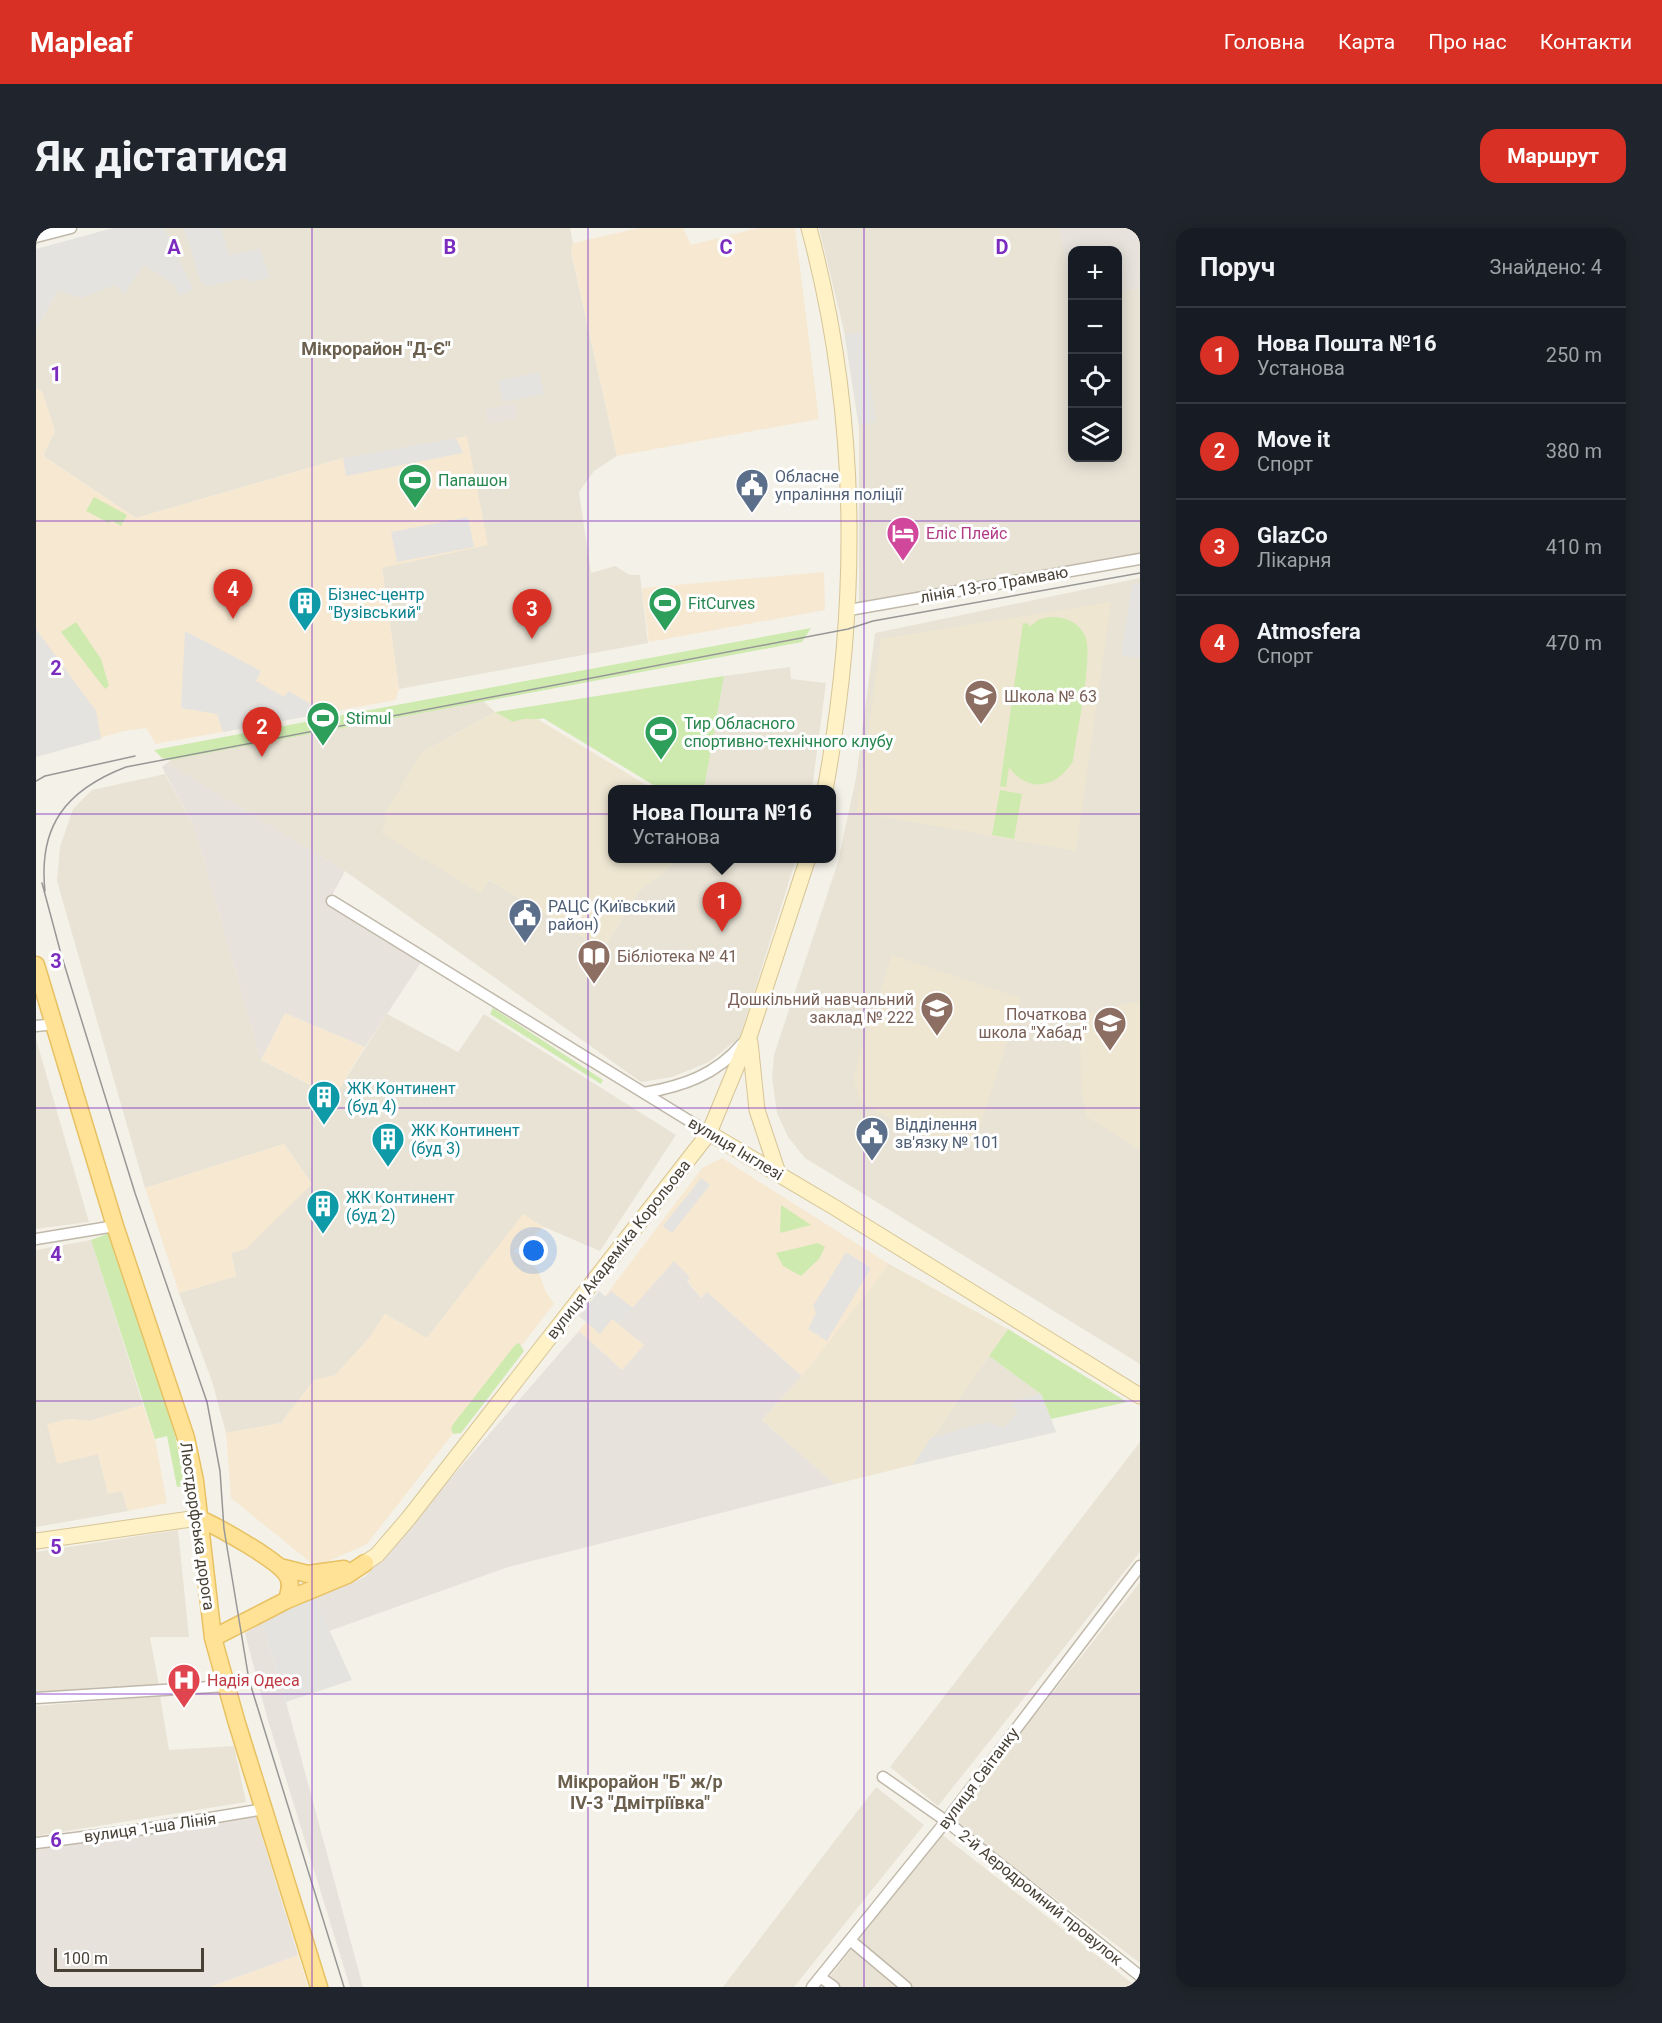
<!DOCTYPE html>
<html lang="uk">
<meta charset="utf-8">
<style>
:root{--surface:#171b24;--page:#20242c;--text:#f1f3f6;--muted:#9ea1a6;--line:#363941;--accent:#d93025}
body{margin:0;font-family:Roboto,sans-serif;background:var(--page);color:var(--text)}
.controls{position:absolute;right:18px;top:18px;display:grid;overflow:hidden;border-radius:12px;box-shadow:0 3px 15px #0003}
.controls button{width:54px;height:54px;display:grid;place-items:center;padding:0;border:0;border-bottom:2px solid var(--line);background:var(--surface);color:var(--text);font:30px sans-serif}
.scale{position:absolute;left:18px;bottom:15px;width:150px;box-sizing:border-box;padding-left:6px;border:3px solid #484136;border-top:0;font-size:16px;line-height:21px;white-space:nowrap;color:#484136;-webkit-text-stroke:4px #fff;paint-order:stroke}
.you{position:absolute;left:498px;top:1023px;width:21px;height:21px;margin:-15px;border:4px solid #fff;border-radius:50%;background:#1a73e8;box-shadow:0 0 0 9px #1a73e833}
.badge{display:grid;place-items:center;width:39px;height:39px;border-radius:50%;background:var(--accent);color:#fff;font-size:20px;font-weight:700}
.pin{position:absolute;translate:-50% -50px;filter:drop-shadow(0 2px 3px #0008)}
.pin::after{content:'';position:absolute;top:32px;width:21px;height:18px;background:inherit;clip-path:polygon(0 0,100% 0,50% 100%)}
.popup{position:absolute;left:572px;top:557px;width:228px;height:78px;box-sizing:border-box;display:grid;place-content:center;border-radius:12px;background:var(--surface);filter:drop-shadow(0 2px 4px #0005);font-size:20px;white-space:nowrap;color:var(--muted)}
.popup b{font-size:22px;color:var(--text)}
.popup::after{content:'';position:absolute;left:50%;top:100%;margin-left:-12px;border:12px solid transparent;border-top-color:var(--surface)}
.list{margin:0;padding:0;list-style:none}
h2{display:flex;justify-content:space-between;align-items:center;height:78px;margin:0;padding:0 24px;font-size:26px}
h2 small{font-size:20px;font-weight:400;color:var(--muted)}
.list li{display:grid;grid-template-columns:39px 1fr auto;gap:18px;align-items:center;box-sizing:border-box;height:96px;padding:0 24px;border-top:2px solid var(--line)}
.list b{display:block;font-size:22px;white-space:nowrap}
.list p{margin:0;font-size:20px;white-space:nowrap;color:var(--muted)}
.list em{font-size:20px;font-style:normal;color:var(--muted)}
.icon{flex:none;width:33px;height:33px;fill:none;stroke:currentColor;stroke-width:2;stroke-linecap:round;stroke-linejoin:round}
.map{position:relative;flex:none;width:1104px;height:1759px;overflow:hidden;border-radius:18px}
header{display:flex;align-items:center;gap:36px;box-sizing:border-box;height:84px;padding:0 30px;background:var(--accent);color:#fff}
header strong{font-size:28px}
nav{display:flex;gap:33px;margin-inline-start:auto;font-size:21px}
.intro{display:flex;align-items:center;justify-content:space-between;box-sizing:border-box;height:144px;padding:0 36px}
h1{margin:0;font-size:42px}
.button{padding:15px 27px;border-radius:18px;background:var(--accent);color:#fff;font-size:21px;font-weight:700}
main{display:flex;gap:36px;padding:0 36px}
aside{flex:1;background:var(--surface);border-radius:18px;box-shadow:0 3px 15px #0003}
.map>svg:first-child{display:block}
.residential{fill:#e8e3d5;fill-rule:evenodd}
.commercial{fill:#f7e8d2}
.industrial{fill:#e7e2dc}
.education{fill:#eee6d1}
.green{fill:#ceeaaf}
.parking{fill:#e5e3df}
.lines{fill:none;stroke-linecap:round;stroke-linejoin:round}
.minor-casing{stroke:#c0b9aa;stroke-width:13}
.secondary-casing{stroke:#d6c596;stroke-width:17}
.primary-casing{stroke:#e7c162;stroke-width:19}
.minor{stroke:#fff;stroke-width:10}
.secondary{stroke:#fff2c7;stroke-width:15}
.primary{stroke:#ffe296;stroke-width:16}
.tram{stroke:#979797;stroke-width:1.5}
.grid{fill:none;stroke:#7b2cbf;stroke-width:1.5;stroke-opacity:0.55}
.labels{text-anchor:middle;stroke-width:6;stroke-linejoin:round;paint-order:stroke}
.service-label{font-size:16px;fill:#4e5e75;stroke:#fff;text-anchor:start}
.leisure-label{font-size:16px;fill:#27864d;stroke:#fff;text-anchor:start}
.hotel-label{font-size:16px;fill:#b23c85;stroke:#fff;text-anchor:start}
.street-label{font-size:16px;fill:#484136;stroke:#fff}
.culture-label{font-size:16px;fill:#0d838f;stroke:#fff;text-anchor:start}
.education-label{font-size:16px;fill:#785e54;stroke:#fff;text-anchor:start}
.health-label{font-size:16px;fill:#be3a42;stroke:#fff;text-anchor:start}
.neighbourhood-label{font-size:18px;font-weight:bold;fill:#6b5f4d;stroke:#fff}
.grid-label{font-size:20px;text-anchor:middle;font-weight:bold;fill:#7b2cbf;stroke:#fff;stroke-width:6;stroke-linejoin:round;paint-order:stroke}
</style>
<header>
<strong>Mapleaf</strong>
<nav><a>Головна</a><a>Карта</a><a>Про нас</a><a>Контакти</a></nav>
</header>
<div class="intro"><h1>Як дістатися</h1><a class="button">Маршрут</a></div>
<main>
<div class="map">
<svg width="1104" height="1759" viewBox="0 0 1104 1759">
<rect width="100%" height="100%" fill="#f4f1e8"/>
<path class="residential" d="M128,0H534L537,15L535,24L581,228L558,243L543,264L555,345L579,338L594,347H604L612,415L363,461L346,340L307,230L100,290L9,229L8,225L19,203L6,164L0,160V103L22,62L45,70L79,57L108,37L138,56L157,61Z
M783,0H1104V327L823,376V200L808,103ZM1036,22H1082V230H1036Z
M1104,350V1136L769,930L752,909L741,885L736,850L738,827L802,634L820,550L839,405Z
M754,439L755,451L790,455L776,561H668L688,448Z
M447,473L459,484L385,525L444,665L453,652L567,721L603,663L644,631H760L704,809L673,834L636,849L605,854L309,643L131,535L135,532Z
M129,546L159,601L225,832L298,869L351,786L422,824L448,786L640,907L564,1023L508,999L487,987L391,1110L349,1086L333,1110L299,1148L278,1152L245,1195L190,1205L176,1153L143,1065L200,1048L195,1025L276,956L248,916L109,960L21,653L24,619L37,581L56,562Z
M0,811L53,994L0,1001Z
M55,1012L107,1177L53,1193L33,1191L11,1197L62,1226L72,1265L86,1263L92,1283L0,1299V1022Z
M953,1128L1005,1166L1020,1204L877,1237Z
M1104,1214V1324L902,1578L854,1539Z
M142,1302L153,1409H114L123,1458L0,1464V1324Z
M1104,1354V1735L916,1592Z
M124,1468L133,1522L198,1518L210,1574L0,1608V1478Z
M840,1559L888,1597L758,1759H687Z
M905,1606L1101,1759H786Z"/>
<path class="commercial" d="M603,0H647L655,17L722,0H759L783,191L581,228L535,23L537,15Z
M0,161L6,163L19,203L8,225L9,229L100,290L307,230L431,208L452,317L346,340L363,461L360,472L120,516L110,500L88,503L0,529Z
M788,344L789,382L613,414L606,360Z
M249,785L329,819L298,869L225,832Z
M248,916L276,956L210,1021L195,1025L200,1048L143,1065L109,960Z
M686,930L853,1036L766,1148L671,1064L665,1070L651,1052L654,1049L638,1034L583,1095L608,1117L586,1142L543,1103L666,940Z
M487,986L508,999L478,1023L502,1042L509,1062L518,1076L331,1316L280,1339L195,1270L190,1205L245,1195L278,1152L299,1147L333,1110L349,1086L391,1110Z
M107,1177L119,1211L131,1275L92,1283L86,1263L72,1266L62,1226L21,1236L11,1196L33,1191L53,1193Z
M262,1727L272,1759H174Z"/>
<path class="industrial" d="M1023,0H1102L1104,61L1082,64V22H1036V68Z
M479,175L482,190L452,196L449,182Z
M131,535L309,643L293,673L386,733L329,819L249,785L225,832L159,601L126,539Z
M638,1033L654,1049L651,1053L665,1070L671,1064L766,1148L726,1192L799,1256L472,1339L293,1403L279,1370L329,1349L543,1103L586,1142L608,1117L582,1096Z
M226,1394L250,1474L327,1759H314L231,1489L209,1405Z
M219,1586L262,1727L174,1759H0V1620Z"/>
<path class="education" d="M1075,374L1040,623L821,584L845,411Z
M459,484L477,494L489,489L503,492L617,561L576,562V630L644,631L603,663L567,721L453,652L444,665L345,605L350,596L348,587L385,525Z
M856,727L985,770L938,917L886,907L825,875L817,849Z
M1104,773V922L1051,889L1045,861L1044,787Z
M853,1036L972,1101L877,1237L799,1256L726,1192L766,1148Z"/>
<path class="green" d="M58,269L91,287L85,298L75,292L73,295L50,283Z
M1015,389C1029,389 1042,393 1049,408C1058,425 1040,509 1037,533C1021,560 992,566 973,539L970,559L964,558L987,395L993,396V399L1004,391Z
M40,394L65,431L73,458L69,461L25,404Z
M775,400L766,414L135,532L126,530L118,522Z
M688,448L668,561H624L507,490C497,494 493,487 477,494L459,484Z
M964,562L986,566L978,611L956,607Z
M457,780L567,852L565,856L454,786Z
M745,977L775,997L744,1005Z
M76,1004L139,1207L149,1258L141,1259L131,1208L119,1211L55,1012Z
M782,1015L789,1019L783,1031L765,1048L747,1038L740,1025Z
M972,1101L1091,1174L1015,1191L1005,1166L953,1128Z
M483,1115L488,1123L425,1205L417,1206L415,1200L418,1195L479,1117Z"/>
<path class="parking" d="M77,0H128L157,61L143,68L138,56L108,37L88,66L79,57L45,70L22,62L0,103V21Z
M148,0H185L193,27L224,21L234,50L212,54L210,50L171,58L164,52Z
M826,104L840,194L823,197L809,107Z
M503,144L508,166L467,174L462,153Z
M420,210L427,225L310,248L307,230Z
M432,289L438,319L361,334L355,304Z
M1104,355V430L1085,428L1096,356Z
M0,401L60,483L65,511L0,529Z
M149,403L225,443L220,453L248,469L253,463L278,478L268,489L187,504L181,486L145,480Z
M665,950L674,957L636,1005L627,998Z
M810,1024L835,1040L791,1113L772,1101L780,1085L777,1078Z
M563,1063L570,1069L575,1063L597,1080L582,1096L576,1091L564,1106L543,1088Z
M1005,1166L1020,1204L877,1237L895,1210L951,1194L968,1200L982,1184L975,1177L980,1172Z
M279,1370L316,1452L250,1474L226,1394Z"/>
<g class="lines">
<g class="minor-casing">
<path id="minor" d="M0,9L35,0
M813,382L1104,331
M296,673L673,905
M0,798L19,796
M608,865C647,858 680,847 706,816
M0,1011L79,998
M0,1470L190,1458
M847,1549L910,1593L1104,1748
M0,1615L109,1601L228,1581
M814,1712L870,1759
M784,1749L798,1759
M776,1759L910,1593L1104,1338"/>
</g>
<g class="secondary-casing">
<path id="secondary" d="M773,0C823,186 824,373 789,562
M714,814L721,882L742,945
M673,905L798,979L1104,1168
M0,1313L162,1290
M329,1335L341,1327L372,1291L673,905L714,806L772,630"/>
</g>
<g class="primary-casing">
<path id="primary" d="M0,737L79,998L150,1210L159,1253L177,1410L200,1492L283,1759
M162,1290C180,1298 245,1333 252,1349C256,1357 253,1364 251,1372
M244,1339L272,1346L308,1341
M177,1410L251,1372L311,1347L329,1335"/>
</g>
<use href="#minor" class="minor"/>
<use href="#secondary" class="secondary"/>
<use href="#primary" class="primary"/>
<path class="tram" d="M0,553L9,548L99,528
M6,655L25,726L99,965L171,1174L184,1243L188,1301L213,1452L308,1759
M9,663C2,598 30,562 90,539L812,401L837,393L1104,345"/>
</g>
<path class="grid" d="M276,0V1759M552,0V1759M828,0V1759M0,293H1104M0,586H1104M0,880H1104M0,1173H1104M0,1466H1104"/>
<defs>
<g id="stadium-pin" transform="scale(1.725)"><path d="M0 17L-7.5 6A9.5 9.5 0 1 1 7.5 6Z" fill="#2e9e5b" stroke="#fff"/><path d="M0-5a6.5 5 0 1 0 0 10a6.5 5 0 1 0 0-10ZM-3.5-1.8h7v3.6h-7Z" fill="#fff"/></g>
<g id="civic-pin" transform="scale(1.725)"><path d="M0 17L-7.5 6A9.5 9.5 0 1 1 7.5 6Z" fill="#5c6f8a" stroke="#fff"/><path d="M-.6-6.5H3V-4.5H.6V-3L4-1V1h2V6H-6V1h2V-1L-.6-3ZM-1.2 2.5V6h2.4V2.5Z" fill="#fff"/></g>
<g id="hotel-pin" transform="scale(1.725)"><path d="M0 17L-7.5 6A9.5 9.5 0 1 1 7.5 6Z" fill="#d1479c" stroke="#fff"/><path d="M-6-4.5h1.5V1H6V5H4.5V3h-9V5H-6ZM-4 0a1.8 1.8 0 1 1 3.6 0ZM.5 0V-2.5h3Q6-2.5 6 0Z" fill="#fff"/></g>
<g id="building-pin" transform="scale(1.725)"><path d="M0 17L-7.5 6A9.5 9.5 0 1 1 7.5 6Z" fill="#0f9aa8" stroke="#fff"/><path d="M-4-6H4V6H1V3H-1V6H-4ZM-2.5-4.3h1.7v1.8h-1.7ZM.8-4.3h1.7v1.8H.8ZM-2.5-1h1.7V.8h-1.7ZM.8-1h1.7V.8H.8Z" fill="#fff"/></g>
<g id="school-pin" transform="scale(1.725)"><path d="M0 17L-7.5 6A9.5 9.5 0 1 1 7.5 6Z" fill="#8d6e63" stroke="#fff"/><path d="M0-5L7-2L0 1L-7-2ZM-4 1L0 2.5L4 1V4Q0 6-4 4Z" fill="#fff"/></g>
<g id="library-pin" transform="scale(1.725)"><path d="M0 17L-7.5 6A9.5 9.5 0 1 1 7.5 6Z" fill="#8d6e63" stroke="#fff"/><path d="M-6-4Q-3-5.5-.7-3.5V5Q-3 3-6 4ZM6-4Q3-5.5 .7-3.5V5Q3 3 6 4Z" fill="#fff"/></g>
<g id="hospital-pin" transform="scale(1.725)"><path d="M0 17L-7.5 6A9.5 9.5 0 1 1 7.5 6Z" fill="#e0444e" stroke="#fff"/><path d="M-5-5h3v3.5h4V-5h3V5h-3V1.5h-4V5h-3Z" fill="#fff"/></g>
</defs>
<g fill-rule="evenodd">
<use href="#stadium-pin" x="379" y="252"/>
<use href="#civic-pin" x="716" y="257"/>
<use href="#hotel-pin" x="867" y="305"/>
<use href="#building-pin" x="269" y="375"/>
<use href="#stadium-pin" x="629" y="375"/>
<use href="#school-pin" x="945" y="468"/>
<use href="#stadium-pin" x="287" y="490"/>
<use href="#stadium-pin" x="625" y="504"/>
<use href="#civic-pin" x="489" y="687"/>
<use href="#library-pin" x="558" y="728"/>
<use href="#school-pin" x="901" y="780"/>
<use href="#school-pin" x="1074" y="795"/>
<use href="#building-pin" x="288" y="869"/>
<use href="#civic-pin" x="836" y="905"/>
<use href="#building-pin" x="352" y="911"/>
<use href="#building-pin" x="287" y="978"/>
<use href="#hospital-pin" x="148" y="1452"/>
</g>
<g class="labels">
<g class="service-label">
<text x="739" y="254">Обласне<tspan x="739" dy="18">упраління поліції</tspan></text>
<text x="512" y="684">РАЦС (Київський<tspan x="512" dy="18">район)</tspan></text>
<text x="859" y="902">Відділення<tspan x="859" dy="18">зв'язку № 101</tspan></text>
</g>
<g class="leisure-label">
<text x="402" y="258">Папашон</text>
<text x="652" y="381">FitCurves</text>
<text x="310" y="496">Stimul</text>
<text x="648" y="501">Тир Обласного<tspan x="648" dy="18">спортивно-технічного клубу</tspan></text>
</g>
<g class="hotel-label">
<text x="890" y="311">Еліс Плейс</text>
</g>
<g class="street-label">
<text transform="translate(958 356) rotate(-10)" y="6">лінія 13-го Трамваю</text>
<text transform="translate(700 920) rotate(31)" y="6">вулиця Інглезі</text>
<text transform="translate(582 1021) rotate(-52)" y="6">вулиця Академіка Корольова</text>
<text transform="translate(162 1298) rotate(82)" y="6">Люстдорфська дорога</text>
<text transform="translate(942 1550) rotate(-53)" y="6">вулиця Світанку</text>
<text transform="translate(114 1599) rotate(-8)" y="6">вулиця 1-ша Лінія</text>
<text transform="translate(1005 1669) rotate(39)" y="6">2-й Аеродромний провулок</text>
</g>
<g class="culture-label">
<text x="292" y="372">Бізнес-центр<tspan x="292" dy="18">"Вузівський"</tspan></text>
<text x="311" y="866">ЖК Континент<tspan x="311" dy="18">(буд 4)</tspan></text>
<text x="375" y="908">ЖК Континент<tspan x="375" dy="18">(буд 3)</tspan></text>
<text x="310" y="975">ЖК Континент<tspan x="310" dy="18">(буд 2)</tspan></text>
</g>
<g class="education-label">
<text x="968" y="474">Школа № 63</text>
<text x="581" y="734">Бібліотека № 41</text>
<text x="878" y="777" text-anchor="end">Дошкільний навчальний<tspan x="878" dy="18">заклад № 222</tspan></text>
<text x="1051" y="792" text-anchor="end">Початкова<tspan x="1051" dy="18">школа "Хабад"</tspan></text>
</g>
<g class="health-label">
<text x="171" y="1458">Надія Одеса</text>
</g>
<g class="neighbourhood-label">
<text x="340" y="127">Мікрорайон "Д-Є"</text>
<text x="604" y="1560">Мікрорайон "Б" ж/р<tspan x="604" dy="21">IV-3 "Дмітріївка"</tspan></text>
</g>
</g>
<g class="grid-label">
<text x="138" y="26">A</text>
<text x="414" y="26">B</text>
<text x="690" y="26">C</text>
<text x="966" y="26">D</text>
<text x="20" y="153">1</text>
<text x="20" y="447">2</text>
<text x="20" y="740">3</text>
<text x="20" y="1033">4</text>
<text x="20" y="1326">5</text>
<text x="20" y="1619">6</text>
</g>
</svg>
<div class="controls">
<button>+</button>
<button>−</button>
<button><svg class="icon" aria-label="locate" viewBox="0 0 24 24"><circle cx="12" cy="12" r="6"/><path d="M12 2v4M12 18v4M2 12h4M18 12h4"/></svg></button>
<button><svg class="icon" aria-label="layers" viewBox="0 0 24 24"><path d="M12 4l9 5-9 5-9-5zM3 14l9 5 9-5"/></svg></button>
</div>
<div class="scale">100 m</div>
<div class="you"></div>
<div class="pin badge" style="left:686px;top:704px">1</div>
<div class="popup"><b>Нова Пошта №16</b>Установа</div>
<div class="pin badge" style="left:226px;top:529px">2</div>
<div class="pin badge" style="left:496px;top:411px">3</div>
<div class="pin badge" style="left:197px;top:391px">4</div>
</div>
<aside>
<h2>Поруч<small>Знайдено: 4</small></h2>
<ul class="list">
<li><span class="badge">1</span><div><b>Нова Пошта №16</b><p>Установа</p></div><em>250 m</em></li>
<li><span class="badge">2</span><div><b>Move it</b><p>Спорт</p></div><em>380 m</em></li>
<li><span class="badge">3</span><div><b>GlazCo</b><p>Лікарня</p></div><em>410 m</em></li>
<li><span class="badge">4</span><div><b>Atmosfera</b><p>Спорт</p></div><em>470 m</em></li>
</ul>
</aside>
</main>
